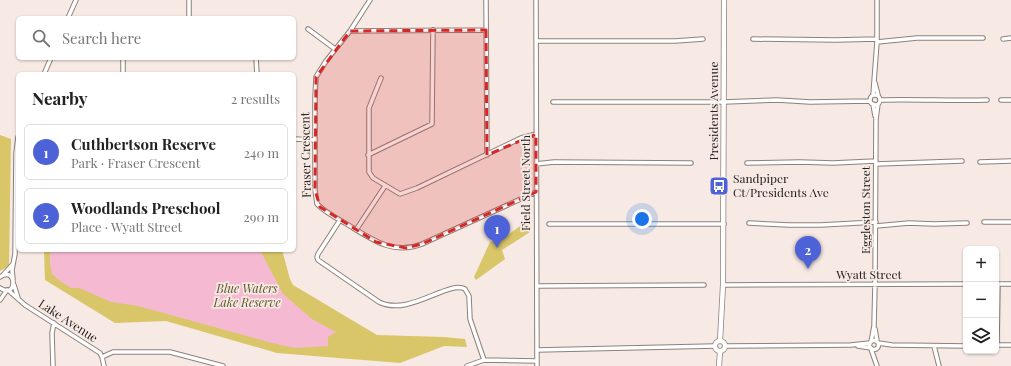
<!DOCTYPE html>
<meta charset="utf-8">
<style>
:root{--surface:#fff;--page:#f2f2f2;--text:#222;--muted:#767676;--line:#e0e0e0;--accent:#4d62d7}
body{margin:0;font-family:"Playfair Display",serif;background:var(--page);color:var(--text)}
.controls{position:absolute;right:12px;bottom:12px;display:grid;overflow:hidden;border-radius:6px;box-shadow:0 1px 3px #0004}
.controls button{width:36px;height:36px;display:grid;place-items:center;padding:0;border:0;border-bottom:1px solid var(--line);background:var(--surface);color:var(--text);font:20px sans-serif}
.you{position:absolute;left:642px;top:219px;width:14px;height:14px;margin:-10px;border:3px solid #fff;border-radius:50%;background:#1a73e8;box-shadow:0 0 0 6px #1a73e833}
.badge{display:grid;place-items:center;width:26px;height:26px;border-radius:50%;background:var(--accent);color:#fff;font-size:13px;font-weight:700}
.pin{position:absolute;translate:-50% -33px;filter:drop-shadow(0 1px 2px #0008)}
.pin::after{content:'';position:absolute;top:21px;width:14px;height:12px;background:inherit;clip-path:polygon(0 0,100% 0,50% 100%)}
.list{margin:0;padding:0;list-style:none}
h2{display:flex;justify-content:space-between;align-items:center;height:52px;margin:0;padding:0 16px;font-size:17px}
h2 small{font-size:13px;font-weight:400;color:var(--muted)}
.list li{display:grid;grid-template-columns:26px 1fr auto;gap:12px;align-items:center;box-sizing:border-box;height:56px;margin:0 8px 8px;padding:0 8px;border:1px solid var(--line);border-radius:6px}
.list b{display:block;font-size:15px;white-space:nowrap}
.list p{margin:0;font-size:13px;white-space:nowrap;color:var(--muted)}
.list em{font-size:13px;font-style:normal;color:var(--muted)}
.icon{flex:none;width:22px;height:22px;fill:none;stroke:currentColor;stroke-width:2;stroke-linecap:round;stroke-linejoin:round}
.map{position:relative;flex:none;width:1011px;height:366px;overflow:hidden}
.search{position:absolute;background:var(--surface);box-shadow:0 1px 3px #0004;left:16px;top:16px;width:280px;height:44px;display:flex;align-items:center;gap:10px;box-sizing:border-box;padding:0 14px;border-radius:6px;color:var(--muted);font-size:15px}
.panel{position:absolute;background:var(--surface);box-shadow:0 1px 3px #0004;left:16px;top:72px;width:280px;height:180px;border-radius:6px}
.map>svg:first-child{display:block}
.green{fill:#d9c669}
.water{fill:#f5b9d2}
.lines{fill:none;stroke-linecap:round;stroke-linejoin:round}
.minor-casing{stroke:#8d817b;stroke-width:5.5}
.tertiary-casing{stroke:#8d817b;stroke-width:6}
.minor{stroke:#fff;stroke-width:3.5}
.tertiary{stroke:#fff;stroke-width:4.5}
.marked{fill:#d62828;fill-opacity:0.2;stroke:#d62828;stroke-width:3;stroke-dasharray:8 5;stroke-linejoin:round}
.labels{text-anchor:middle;stroke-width:3.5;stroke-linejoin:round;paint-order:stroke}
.street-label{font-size:12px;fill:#25211e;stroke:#f7e9e3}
.poi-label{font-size:12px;fill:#25211e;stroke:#f7e9e3;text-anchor:start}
.park-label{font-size:12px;font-style:italic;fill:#5e5529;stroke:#f7e9e3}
</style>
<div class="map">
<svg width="1011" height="366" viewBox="0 0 1011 366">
<rect width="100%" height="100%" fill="#f7e9e3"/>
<path class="green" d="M0,135L11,139L9,266L0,271Z
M530,219V232L502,250L505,259L476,280L474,277L490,242L505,237Z
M44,250H282L290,279L293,285L377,335L444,337L465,339L467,347L444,346L400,363L277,353L166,321L115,323L45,280Z"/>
<path class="water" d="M50,250H260L283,294L312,319L336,332L328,337V346L295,348L272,343L138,306L111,302L79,288H71L60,281L52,274L50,264Z"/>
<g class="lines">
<g class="minor-casing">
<path id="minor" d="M189,0V18
M370,0L350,31L326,61L316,77L315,98V190L317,204C325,212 336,218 345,223C370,238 392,256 422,244L536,192
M486,0L487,155
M536,0L537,366
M68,18L76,0
M308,29L335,49
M350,31L486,30
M753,39L835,40L877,39
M1003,39L1011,38
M536,41H675L703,39
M877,42L917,38H983
M123,58V74
M256,58L257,74
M44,74L51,58
M381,78L369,108V172L373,178L400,194L417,188L521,138L536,134
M875,83L878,95
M870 100a5 5 0 1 1 10 0a5 5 0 1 1-10 0Z
M873,95L877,42V0
M880,100C916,99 951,101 987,100
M1001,100H1011
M553,102H724L777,100L810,102L870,101
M873,104L875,116
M294,139L315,140
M368,155L432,124L433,30
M980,162L1011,161
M747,163L800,162L833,163L876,161
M536,164L554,162L691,163
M876,164L962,161
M340,220L318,254L317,257L318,260L379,302C409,317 448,280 465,289L469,296L470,319L484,360
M984,222H1011
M749,223L789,225H821L876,222
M549,224H724
M876,226L909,223L934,224L967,223
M356,230L385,186
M3,275L13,264
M0,277C17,265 18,300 0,288
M13,279L12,270L15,254L16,153L18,137
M997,284H1011
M14,285L18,298
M723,285L966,284
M537,286L704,285
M8,290L25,305L100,353L102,357L113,352H170L223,366
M0,300L7,290
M875,329L877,341
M869.5 345a4.5 4.5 0 1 1 9 0a4.5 4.5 0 1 1-9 0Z
M871,342L874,326L875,285L876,119L878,104
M878,343L892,345L966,346
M996,345H1011
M997,345L998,284
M725,346L851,345L870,343
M858,346L871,348
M934,346L939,366
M871,349L877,366
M537,350L715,346
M102,357L104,366
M53,366L52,333L54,323
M467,366L484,360L537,361"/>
</g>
<g class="tertiary-casing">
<path id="tertiary" d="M715 346a5 5 0 1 1 10 0a5 5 0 1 1-10 0Z
M720,341L723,285L724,0
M719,366L720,352"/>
</g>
<use href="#minor" class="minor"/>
<use href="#tertiary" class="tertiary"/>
</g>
<path class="marked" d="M486,30L487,155L536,134V192L422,244L406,248L376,242L320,207L315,190L316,77L350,31Z"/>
<defs>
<g id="bus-square" transform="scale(1)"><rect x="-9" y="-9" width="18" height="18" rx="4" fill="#4d62d7" stroke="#f7e9e3"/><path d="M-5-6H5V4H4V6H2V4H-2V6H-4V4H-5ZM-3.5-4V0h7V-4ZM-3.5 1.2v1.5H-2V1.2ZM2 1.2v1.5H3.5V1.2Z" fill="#fff"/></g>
</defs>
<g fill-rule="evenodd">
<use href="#bus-square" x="719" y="186"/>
</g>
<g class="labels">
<g class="street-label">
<text transform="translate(714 111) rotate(-90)" y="4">Presidents Avenue</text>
<text transform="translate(306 155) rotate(-91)" y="4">Fraser Crescent</text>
<text transform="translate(526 183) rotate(-90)" y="4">Field Street North</text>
<text transform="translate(866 210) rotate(-90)" y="4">Eggleston Street</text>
<text x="869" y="279">Wyatt Street</text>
<text transform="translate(68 321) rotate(33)" y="4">Lake Avenue</text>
</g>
<g class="poi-label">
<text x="733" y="183">Sandpiper<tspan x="733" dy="14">Ct/Presidents Ave</tspan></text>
</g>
<g class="park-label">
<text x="247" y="293">Blue Waters<tspan x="247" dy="14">Lake Reserve</tspan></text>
</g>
</g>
</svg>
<div class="controls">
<button>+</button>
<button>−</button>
<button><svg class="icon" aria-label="layers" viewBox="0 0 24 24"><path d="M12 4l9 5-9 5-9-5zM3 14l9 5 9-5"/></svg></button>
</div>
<div class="you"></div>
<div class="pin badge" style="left:497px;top:248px">1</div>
<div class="pin badge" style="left:808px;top:269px">2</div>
<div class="search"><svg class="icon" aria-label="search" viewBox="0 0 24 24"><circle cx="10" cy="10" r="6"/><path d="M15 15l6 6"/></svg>Search here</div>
<section class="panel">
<h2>Nearby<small>2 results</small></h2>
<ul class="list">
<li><span class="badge">1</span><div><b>Cuthbertson Reserve</b><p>Park · Fraser Crescent</p></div><em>240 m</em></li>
<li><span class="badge">2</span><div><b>Woodlands Preschool</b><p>Place · Wyatt Street</p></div><em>290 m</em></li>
</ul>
</section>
</div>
